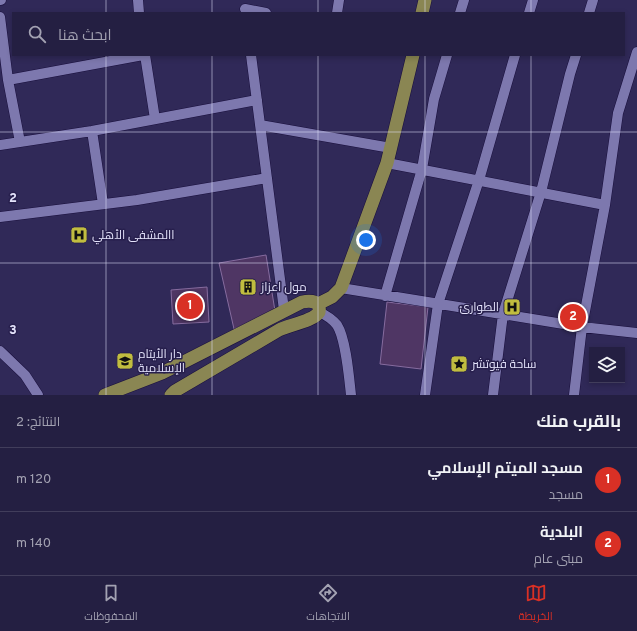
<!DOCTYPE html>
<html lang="ar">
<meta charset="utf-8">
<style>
:root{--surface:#241f42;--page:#2c2749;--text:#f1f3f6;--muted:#a3a2b2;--line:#413d5b;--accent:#d93025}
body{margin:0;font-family:Overpass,Cairo,sans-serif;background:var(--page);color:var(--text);direction:rtl}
.controls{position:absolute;right:12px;bottom:12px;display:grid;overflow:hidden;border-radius:0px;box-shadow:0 2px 6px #0003}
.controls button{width:36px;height:36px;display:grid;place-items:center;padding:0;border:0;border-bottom:1px solid var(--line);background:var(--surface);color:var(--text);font:20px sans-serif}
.you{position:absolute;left:366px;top:240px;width:14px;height:14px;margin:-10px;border:3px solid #fff;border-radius:50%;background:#1a73e8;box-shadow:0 0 0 6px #1a73e833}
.badge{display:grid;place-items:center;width:26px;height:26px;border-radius:50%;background:var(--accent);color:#fff;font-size:13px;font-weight:700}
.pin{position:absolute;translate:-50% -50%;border:2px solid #fff;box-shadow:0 1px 4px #0006}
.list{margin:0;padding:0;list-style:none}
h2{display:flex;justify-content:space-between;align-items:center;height:52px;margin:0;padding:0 16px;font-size:17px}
h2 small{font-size:13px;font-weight:400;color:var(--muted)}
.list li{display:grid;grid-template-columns:26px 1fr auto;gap:12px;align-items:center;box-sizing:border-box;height:64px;padding:0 16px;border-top:1px solid var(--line)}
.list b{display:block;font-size:15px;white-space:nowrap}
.list p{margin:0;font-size:13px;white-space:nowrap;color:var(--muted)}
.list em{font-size:13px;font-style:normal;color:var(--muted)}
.icon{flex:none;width:22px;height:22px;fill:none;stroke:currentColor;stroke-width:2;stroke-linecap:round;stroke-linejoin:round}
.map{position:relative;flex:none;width:637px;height:395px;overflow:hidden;direction:ltr}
.search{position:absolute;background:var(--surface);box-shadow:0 2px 6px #0003;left:12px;right:12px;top:12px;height:44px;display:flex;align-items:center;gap:10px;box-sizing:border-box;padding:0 14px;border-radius:0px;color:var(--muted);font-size:15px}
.sheet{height:180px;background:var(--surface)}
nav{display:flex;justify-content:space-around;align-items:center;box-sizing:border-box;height:56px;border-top:1px solid var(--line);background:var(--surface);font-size:11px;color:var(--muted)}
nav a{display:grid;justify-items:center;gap:2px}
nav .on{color:var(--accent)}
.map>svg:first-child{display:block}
.building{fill:#4f3664;stroke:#866c9f}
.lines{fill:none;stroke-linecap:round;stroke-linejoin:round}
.minor-casing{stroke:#190f3c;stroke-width:11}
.major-casing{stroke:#190f3c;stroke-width:14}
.minor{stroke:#7d78ae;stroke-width:10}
.major{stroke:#8a8653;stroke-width:13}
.grid{fill:none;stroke:#e4e3fb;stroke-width:1;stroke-opacity:0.55}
.labels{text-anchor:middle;stroke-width:3;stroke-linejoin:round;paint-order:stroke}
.poi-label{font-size:12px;fill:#e4e3fb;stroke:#271f4d;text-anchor:start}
.grid-label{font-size:13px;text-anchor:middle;font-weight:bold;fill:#e4e3fb;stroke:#271f4d;stroke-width:3;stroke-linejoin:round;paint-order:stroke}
</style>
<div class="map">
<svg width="637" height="395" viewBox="0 0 637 395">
<rect width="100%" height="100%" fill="#302958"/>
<path class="building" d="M266,255L275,311L234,329L219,263Z
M207,287L209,322L173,324L171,290Z
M387,302L428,307L421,369L380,364Z"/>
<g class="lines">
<g class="minor-casing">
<path id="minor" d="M0,0H1
M138,0L139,13
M245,9L266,13
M337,13L339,0
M460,13L464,0
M529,13L533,0
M589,13L593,0
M0,17L8,80L20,142
M145,55L155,119
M251,55L284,310
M8,80L143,55
M260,125L391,148
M92,131L103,204
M0,145L92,131L257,100
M387,163L605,205
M0,217L137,200L267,178
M341,288L582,327L637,333
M385,296L422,169L434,99L447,55
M319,312C326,315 332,319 337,325C346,339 349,377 351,395
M0,351L25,375L38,395
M425,395L438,304L479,180L515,55
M493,395L503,314L541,192L570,74L576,55
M574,395L582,327L605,205L618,113L637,52"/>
</g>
<g class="major-casing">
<path id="major" d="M422,13L425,0
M318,304L332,297L341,288L387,163L413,55
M105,395L162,373L302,302C311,300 321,301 319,312C314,321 289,325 279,330L175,391L171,395"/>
</g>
<use href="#minor" class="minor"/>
<use href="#major" class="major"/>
</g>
<path class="grid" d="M106,0V13M212,0V13M318,0V13M425,0V13M531,0V13M106,55V395M212,55V395M318,55V395M425,55V395M531,55V395M0,132H637M0,263H637"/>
<defs>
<g id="hospital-square" transform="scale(0.9)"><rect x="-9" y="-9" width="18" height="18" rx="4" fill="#c1bd3f" stroke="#271f4d"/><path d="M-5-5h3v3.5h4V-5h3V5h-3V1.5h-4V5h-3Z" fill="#111"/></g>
<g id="building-square" transform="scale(0.9)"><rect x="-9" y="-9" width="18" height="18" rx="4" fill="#c1bd3f" stroke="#271f4d"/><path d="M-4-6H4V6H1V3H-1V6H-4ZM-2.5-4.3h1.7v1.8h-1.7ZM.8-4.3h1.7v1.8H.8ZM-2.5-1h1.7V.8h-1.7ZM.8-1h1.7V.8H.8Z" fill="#111"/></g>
<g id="school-square" transform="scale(0.9)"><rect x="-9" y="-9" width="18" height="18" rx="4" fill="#c1bd3f" stroke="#271f4d"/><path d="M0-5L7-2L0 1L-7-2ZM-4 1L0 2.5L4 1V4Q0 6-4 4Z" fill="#111"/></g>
<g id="sight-square" transform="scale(0.9)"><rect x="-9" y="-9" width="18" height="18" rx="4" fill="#c1bd3f" stroke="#271f4d"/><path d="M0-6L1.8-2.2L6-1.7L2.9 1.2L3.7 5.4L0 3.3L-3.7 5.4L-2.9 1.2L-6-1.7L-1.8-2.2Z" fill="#111"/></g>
</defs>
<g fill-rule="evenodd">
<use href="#hospital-square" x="79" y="235"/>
<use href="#building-square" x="248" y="287"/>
<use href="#hospital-square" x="512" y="307"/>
<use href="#school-square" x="125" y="361"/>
<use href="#sight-square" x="459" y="364"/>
</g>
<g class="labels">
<g class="poi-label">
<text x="92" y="239">االمشفى الأهلي</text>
<text x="261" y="291">مول اعزاز</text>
<text x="499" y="311" text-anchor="end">الطوارئ</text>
<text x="138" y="358">دار الأيتام<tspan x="138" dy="14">الإسلامية</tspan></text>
<text x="472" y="368">ساحة فيوتشر</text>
</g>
</g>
<g class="grid-label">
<text x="13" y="202">2</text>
<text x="13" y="334">3</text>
</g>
</svg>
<div class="controls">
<button><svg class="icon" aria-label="layers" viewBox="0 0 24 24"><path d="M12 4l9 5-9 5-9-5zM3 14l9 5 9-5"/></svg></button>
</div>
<div class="you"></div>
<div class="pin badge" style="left:190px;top:306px">1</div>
<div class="pin badge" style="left:573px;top:317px">2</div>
<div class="search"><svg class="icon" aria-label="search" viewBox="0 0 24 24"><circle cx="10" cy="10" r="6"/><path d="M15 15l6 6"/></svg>ابحث هنا</div>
</div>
<section class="sheet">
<h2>بالقرب منك<small>النتائج: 2</small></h2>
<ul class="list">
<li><span class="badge">1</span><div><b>مسجد الميتم الإسلامي</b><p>مسجد</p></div><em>120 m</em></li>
<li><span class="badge">2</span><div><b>البلدية</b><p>مبنى عام</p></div><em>140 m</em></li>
</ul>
</section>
<nav>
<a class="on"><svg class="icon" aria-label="map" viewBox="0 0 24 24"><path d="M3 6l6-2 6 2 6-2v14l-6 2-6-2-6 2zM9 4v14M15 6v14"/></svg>الخريطة</a>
<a><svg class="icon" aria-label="directions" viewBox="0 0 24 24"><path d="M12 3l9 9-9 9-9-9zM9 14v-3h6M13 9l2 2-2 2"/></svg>الاتجاهات</a>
<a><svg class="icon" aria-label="saved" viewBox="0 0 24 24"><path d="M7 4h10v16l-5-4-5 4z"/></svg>المحفوظات</a>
</nav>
